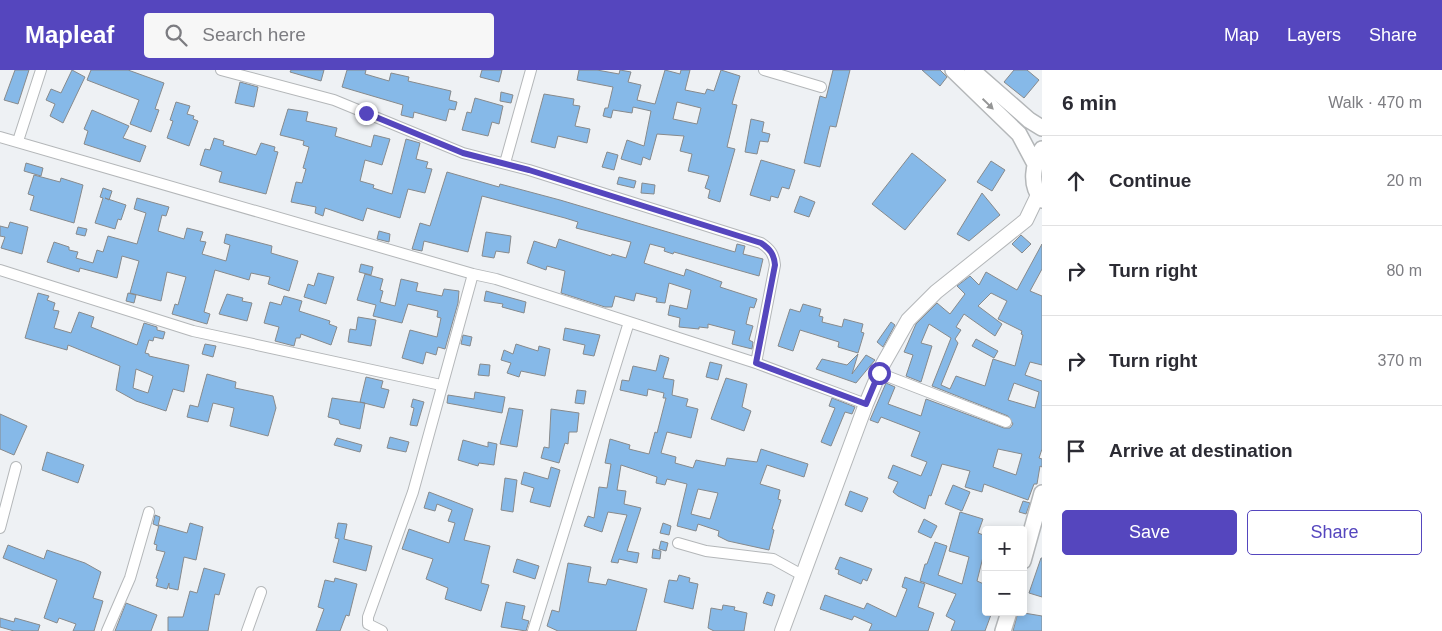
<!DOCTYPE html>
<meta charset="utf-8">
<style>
:root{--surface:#fff;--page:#f7f7f7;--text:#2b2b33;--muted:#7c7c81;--line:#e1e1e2;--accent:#5546be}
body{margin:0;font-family:Arial,sans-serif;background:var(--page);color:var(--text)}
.controls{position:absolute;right:15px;bottom:15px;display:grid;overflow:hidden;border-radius:5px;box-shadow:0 2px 8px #0003}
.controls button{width:45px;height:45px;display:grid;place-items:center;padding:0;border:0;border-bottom:1px solid var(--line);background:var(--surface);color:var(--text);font:25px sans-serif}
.stop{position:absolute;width:15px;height:15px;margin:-11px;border:4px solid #5546be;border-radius:50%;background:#fff}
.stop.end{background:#5546be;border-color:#fff;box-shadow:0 1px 5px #0008}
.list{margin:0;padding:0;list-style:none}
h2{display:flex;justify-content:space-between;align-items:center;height:65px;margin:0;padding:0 20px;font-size:21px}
h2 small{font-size:16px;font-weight:400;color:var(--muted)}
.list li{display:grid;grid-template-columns:32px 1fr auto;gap:15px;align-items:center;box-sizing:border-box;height:90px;padding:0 20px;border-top:1px solid var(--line)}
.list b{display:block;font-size:19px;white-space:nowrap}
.list em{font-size:16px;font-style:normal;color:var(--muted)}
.actions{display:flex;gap:10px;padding:15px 20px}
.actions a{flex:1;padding:11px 0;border:1px solid var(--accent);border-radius:5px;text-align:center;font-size:18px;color:var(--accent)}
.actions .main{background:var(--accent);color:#fff}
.icon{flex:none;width:28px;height:28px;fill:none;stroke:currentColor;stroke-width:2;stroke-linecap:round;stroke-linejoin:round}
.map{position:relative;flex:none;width:1042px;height:561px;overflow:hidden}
header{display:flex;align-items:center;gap:30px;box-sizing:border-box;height:70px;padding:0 25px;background:var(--accent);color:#fff}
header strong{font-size:24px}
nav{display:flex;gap:28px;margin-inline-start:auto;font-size:18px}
.search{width:350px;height:45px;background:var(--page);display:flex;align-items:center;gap:12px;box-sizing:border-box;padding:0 18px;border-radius:5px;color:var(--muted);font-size:19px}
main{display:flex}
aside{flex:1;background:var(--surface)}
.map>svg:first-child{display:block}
.building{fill:#86b9e8;stroke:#878a8c;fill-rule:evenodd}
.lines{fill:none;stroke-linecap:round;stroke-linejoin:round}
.street-casing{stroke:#b4b7b9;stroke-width:12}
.secondary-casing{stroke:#b4b7b9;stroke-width:16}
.primary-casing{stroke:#b4b7b9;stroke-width:18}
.street{stroke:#fff;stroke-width:10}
.secondary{stroke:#fff;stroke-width:14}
.primary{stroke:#fff;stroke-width:15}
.oneway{fill:#959696}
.route{stroke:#5546be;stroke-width:6}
</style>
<header>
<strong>Mapleaf</strong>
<div class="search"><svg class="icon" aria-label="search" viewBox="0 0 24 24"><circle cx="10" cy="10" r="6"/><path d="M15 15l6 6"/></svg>Search here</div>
<nav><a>Map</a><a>Layers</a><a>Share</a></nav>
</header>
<main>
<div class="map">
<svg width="1042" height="561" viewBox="0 0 1042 561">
<rect width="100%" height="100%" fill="#eef1f4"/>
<path class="building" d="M15,0H29L18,34L4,30Z
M72,0L85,7L63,53L50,46L55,34L46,30L51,19L61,23Z
M91,0H128L164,13L155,39L159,40L151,62L130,54L139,30L87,10Z
M291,0H324L321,11L290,2Z
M347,0H366L365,4L389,11L391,3L409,7L408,11L451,21L449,30L457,32L455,40L449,39L446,51L414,42L413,48L401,45L403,35L342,17Z
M482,0H502L499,12L480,7Z
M579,0H597L619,4L620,0L631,2L628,12L641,15L637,30L655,34L665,0L680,4L681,0H690L685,20L705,24L707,19L714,21L721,0L740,6L732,34L737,35L727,77L735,79L720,132L708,128L710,120L705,118L709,106L688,101L692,84L680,81L684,66L657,64L650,90L643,87L641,95L621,89L627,70L644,76L651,41L633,37L632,43L613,40L611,48L603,46L605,38H608L613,17L577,10ZM677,32L701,38L697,54L673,49Z
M833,0H850L836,57L830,56L820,97L804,93L820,26L826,28Z
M922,0H940L947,7L940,16Z
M1014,0H1027L1039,10L1024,28L1004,12Z
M240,12L258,17L254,37L235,33Z
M501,22L513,25L511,33L500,31Z
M544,24L574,29L573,35L580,36L575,56L590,59L587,73L558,66L555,78L531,72Z
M475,28L503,36L499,54L492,52L488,66L462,60L467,42L471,43Z
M176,32L190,36L187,44L194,46L193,49L198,51L189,76L167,68L173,51L170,50Z
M288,39L308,42L306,51L337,58L335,66L371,77L374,65L390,69L382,95L365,90L360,111L374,115L373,118L392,124L406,69L420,73L416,89L428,92L426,98L432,99L425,123L408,119L400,148L367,138L363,151L325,138L323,146L315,143L316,137L291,132L296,112L302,113L306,99L303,98L309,77L303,75L304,71L280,65Z
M92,40L129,56L123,68L146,76L140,92L84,74L88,61L84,59Z
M751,49L764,52L762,62L770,64L768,72L760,71L757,84L745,82Z
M214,68L224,71L223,75L256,85L261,73L275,77L274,81L278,82L266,124L219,112L222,102L200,95L205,79L210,80Z
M607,82L618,85L614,100L602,97Z
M912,83L946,110L905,160L872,134Z
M761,90L795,100L789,119L782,117L778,128L771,126L770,131L750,125Z
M991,91L1005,100L992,121L977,112Z
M26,93L43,98L41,106L24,101Z
M447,102L499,117L500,114L560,130L735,182L737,174L745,176L743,184L763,189L759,206L674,182L673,184L664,181L665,178L650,174L644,193L684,206L686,199L722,212L720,217L757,229L754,238L750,237L746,254L753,256L749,270L753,272L752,279L732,274L735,261L708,254V258L699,257V259L679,257L680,248L668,245L670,235L687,239L691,220L669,213L665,233L656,232L657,228L636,223L634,231L615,226L612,237H605L561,223L565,201L547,196L546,200L527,193L534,171L556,178L559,169L611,186L612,184L626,188L631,172L576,158L578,152L565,148L482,126L468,182L424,171L422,181L412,179L420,153L430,156Z
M34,105L60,112L61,108L83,115L74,153L30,140L34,126L28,124Z
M619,107L636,111L634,118L617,114Z
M642,113L655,115L654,124L641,123Z
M103,118L112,121L109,130L105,128L126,135L121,150L118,149L115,159L95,153L103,128L100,127Z
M982,123L1000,145L969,171L957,164Z
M800,126L815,132L809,147L794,142Z
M137,128L169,137L166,146L162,145L158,161L184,169L187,158L203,162L200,171L206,172L202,184L226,191L230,175L224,173L226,164L272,176L271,183L298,191L289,221L268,214L270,207L251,203L249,210L215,200L204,242L210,244L207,254L172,244L175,234L178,235L186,207L167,202L161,231L130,223L139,191L122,186L117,208L80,198L79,202L47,192L54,172L69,177V180L78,182L76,188L93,193L97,180L103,182L108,166L137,174L146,143L134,139Z
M10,152L28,157L22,184L1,178L5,167L0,166V156L8,158Z
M78,157L87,159L85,166L76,164Z
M379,161L390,164L389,172L377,169Z
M486,162L511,166L509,183L496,181L494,188L482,186Z
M1021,165L1031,174L1022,183L1012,174Z
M1042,174V199L1030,221L1042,226V295L1030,292L1025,305L1042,311V379L1039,388L1042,389V397L1040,396L1037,414H1034L1028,430L984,414L982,422L965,417L970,401L942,394L931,426L929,425L925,439L898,426L893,422L898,412L888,408L893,395L921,406L927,392L911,386L920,362L881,347L878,353L870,350L886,313L895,317L888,334L921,346L926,329L1004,358H1010L1013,354L1008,346L932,316L951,268L929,254L921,273L932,276L921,312L906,306L913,285L904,282L916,254L937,233L950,244L965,224L957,216L970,206L979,215L986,202L1017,220ZM991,223L1007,231L998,249L1022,261L1021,264L1023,265L1015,296L993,289L985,316L956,306L950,319L941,315L958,273L955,269L961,260L956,257L964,244L995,266L1002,254L978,236ZM1014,313L1039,322L1035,338L1008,330ZM998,379L1022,384L1016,405L993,397Z
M361,194L373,197L371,205L359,202Z
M318,203L334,207L326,234L304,227L308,214L314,216Z
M365,204L383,209L380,220L383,221L380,232L395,236L401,209L418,213L416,221L442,226L444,219L459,221L458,233L445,279L438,277L436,285L426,282L423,294L402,288L410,260L437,267L441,248L437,247L438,241L408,234L402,253L373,246L376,235L357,230Z
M486,221L526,232L524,243L502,237L503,234L484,231Z
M38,223L49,226L47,230L55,233L53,240L59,241L54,258L71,263L79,242L94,247L91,257L137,275L144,253L157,257V260L165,262L163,269L154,267L153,271L149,270L145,283L149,284V286L189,295L184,322L173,319L166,341L136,331L116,320L120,296L68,275L67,280L25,268ZM136,299L153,306L148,323L133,318Z
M128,223L136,225L134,233L126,231Z
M227,224L243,228L242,231L252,233L247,251L219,244Z
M284,226L302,231L299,241L330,251L329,254L337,257L331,275L301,264L300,268H296L294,276L275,271L279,257L264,253L270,232L281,235Z
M803,234L821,239L819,246L823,247L822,252L842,257L844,249L863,254L861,262L864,263L858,283L838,277L839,272L800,260L793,281L778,276L790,239L800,242Z
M358,247L376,250L371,276L348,272L350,259L356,260Z
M891,252L895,255L883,277L877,272Z
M565,258L600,265L594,286L583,284L585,275L563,270Z
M463,265L472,267L470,276L461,274Z
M976,269L998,281L994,288L972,276Z
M205,274L216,276L213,287L202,284Z
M516,274L538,281L539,276L550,279L545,306L521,301L519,307L507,303L511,293L501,290L504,280L513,284Z
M858,284L852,304L866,285L875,290L856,313L816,299L822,289L847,295Z
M660,285L669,288L663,308L674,310L672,325L688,329L686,336L698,339L691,368L667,362L661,383L676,387L675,393L693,398L696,390L725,396L727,388L757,392L761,379L808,394L804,407L767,395L760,414L780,420L778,429L781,430L772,459L774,460L769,480L728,471L718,466L719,461L698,454L696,461L677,456L687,414L667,409L665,415L656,413L657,407L621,395L617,420L626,421L624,434L641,438L627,481L639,483L637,493L619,489L618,493L611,492L627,445L608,442L602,462L584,456L588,446L594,448L599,417L607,418L611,394L605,393L610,369L630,375L629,379L649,384L655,362L657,363L666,328H663L664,323L648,319L647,326L620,320L622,310L629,311L633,296L656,301ZM698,419L718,423L710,449L691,444Z
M710,292L722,295L718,310L706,307Z
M480,294L490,295L489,306L478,305Z
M207,304L236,312L235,318L273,326L276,338L268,366L230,356L234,338L213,333L208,352L187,347L190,335L198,337Z
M366,307L383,311L381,318L389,320L384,338L360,332Z
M726,308L747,314L742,337L751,341L744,361L711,349Z
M577,320L586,321L584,334L575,333Z
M475,322L505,327L502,343L447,333L448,325L474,329Z
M332,328L365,333L360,359L340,354L339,350L328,347Z
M832,328L855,337L852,344L845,342L831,376L821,372L835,338L829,336Z
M413,329L424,332L417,356L410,355L414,338L411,337Z
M509,338L523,340L517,377L500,374Z
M551,339L579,343L577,362H569L568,374L565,373L559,393L541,388L544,377L549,378Z
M0,344L27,356L14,385L0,379Z
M390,367L409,372L406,382L387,378Z
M337,368L362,375L360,382L334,375Z
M463,370L488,377V372L497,374L494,395L479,393L478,396L458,390Z
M47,382L84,395L78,413L42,400Z
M551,397L560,400L550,437L530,432L534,418L521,414L524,402L548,409Z
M505,408L517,410L513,442L501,440Z
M953,415L970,422L962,441L945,434Z
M850,421L868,428L862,442L845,435Z
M429,422L473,439L464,470L490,476L481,513L489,515L481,541L445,529L448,518L426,509L433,489L402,479L409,459L449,473L455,453L448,451L452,440L437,434L435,441L424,438Z
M1023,431L1030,433L1026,444L1019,442Z
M960,442L983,449L978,463L986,466V475L977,511L986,515V542H992L985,561H951L955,551L946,546L956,524L920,511L925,494H927L935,472L947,476L938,505L962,514L969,487L949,481Z
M155,445L160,447L158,456L153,454Z
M924,449L937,456L931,468L918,462Z
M190,453L203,457L196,490L184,487L178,520L169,518V513L167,519L156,516L158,509L156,508L165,482L156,480L157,475L154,474L159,455L187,463Z
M338,453L347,454L344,469L372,476L366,501L333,492L339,469L335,468Z
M663,453L671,456L669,465L660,463Z
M661,471L668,473L666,481L659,479Z
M8,475L44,489L47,480L85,493L101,502L93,528L103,531L94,561H73L76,554L59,548L57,553L44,548L57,510L3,488Z
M653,479L661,481L660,489L652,488Z
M840,487L872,499L867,511L863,509L861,514L838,504L839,500L835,499Z
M1041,488H1042V527L1029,523Z
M517,489L539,496L535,509L513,502Z
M568,493L591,497L588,512L606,515L608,509L647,519L636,561H558L547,556L552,540L559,542Z
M204,498L225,504L219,525L215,524L208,561H168V547H183L190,521L197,523Z
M679,505L690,508L689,512L698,514L693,539L664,532L669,510L677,511Z
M905,507L925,514L918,537L934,543L928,561H869L872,554L854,546L852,550L820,539L825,525L864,539L867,533L896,547L907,519L902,517Z
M335,508L357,514L349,546L346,545L340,561H316L324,539L318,537L325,510L334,512Z
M767,522L775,525L772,536L763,533Z
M506,532L525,536L522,549L529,551L526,561L501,557Z
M126,533L157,545L151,561H115Z
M723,535L735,537L734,540L747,543L744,561H714L708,558L711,538L722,540Z
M1018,542L1042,546V561H1013Z
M0,548L14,552L15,548L40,555L38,561H14L0,557Z"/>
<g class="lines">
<g class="street-casing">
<path id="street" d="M221,0L334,30L463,83L529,100L761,173C770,179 774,184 775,195L756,293
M764,0L821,17
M0,67L473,204L496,209L756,293L866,334
M18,71L41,0
M505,93L531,0
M0,200L193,261L441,315
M879,303L1006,352
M0,458L16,397
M678,473L706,481L773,489L802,505
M107,561L130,508L149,442
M247,561L261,522
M382,561L368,554V547L413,422L473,204
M533,561L629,252"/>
</g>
<g class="secondary-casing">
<path id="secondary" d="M782,561L866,334L883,294L908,250L936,222L1026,150L1038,125"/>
</g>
<g class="primary-casing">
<path id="primary" d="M953,0L1019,64L1035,94
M972,0L1029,50L1042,58
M1042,79C1033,95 1029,114 1042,130
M1023,491L1042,423
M1003,561L1009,542"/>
</g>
<use href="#street" class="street"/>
<use href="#secondary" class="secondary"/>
<use href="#primary" class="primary"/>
</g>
<defs><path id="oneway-solid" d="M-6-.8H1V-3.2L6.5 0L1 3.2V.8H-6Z" transform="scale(1.25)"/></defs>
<use class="oneway" href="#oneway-solid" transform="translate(988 34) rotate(44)"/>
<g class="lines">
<path class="route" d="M366,43L463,83L529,100L761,173C770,179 774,184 775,195L756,293L866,334L879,303"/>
</g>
</svg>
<div class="controls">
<button>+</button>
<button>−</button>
</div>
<div class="stop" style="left:879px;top:303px"></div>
<div class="stop end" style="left:366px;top:43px"></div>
</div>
<aside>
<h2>6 min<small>Walk · 470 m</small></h2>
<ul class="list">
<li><svg class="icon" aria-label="ahead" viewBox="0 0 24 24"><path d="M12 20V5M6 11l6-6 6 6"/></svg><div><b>Continue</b></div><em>20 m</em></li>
<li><svg class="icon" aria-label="right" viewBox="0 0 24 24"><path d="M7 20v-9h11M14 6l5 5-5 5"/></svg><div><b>Turn right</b></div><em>80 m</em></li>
<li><svg class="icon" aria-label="right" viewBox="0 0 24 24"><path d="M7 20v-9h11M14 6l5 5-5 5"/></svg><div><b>Turn right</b></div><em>370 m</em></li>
<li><svg class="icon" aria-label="arrive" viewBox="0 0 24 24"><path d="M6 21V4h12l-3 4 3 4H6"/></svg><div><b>Arrive at destination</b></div></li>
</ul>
<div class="actions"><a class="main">Save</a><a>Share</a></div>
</aside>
</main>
